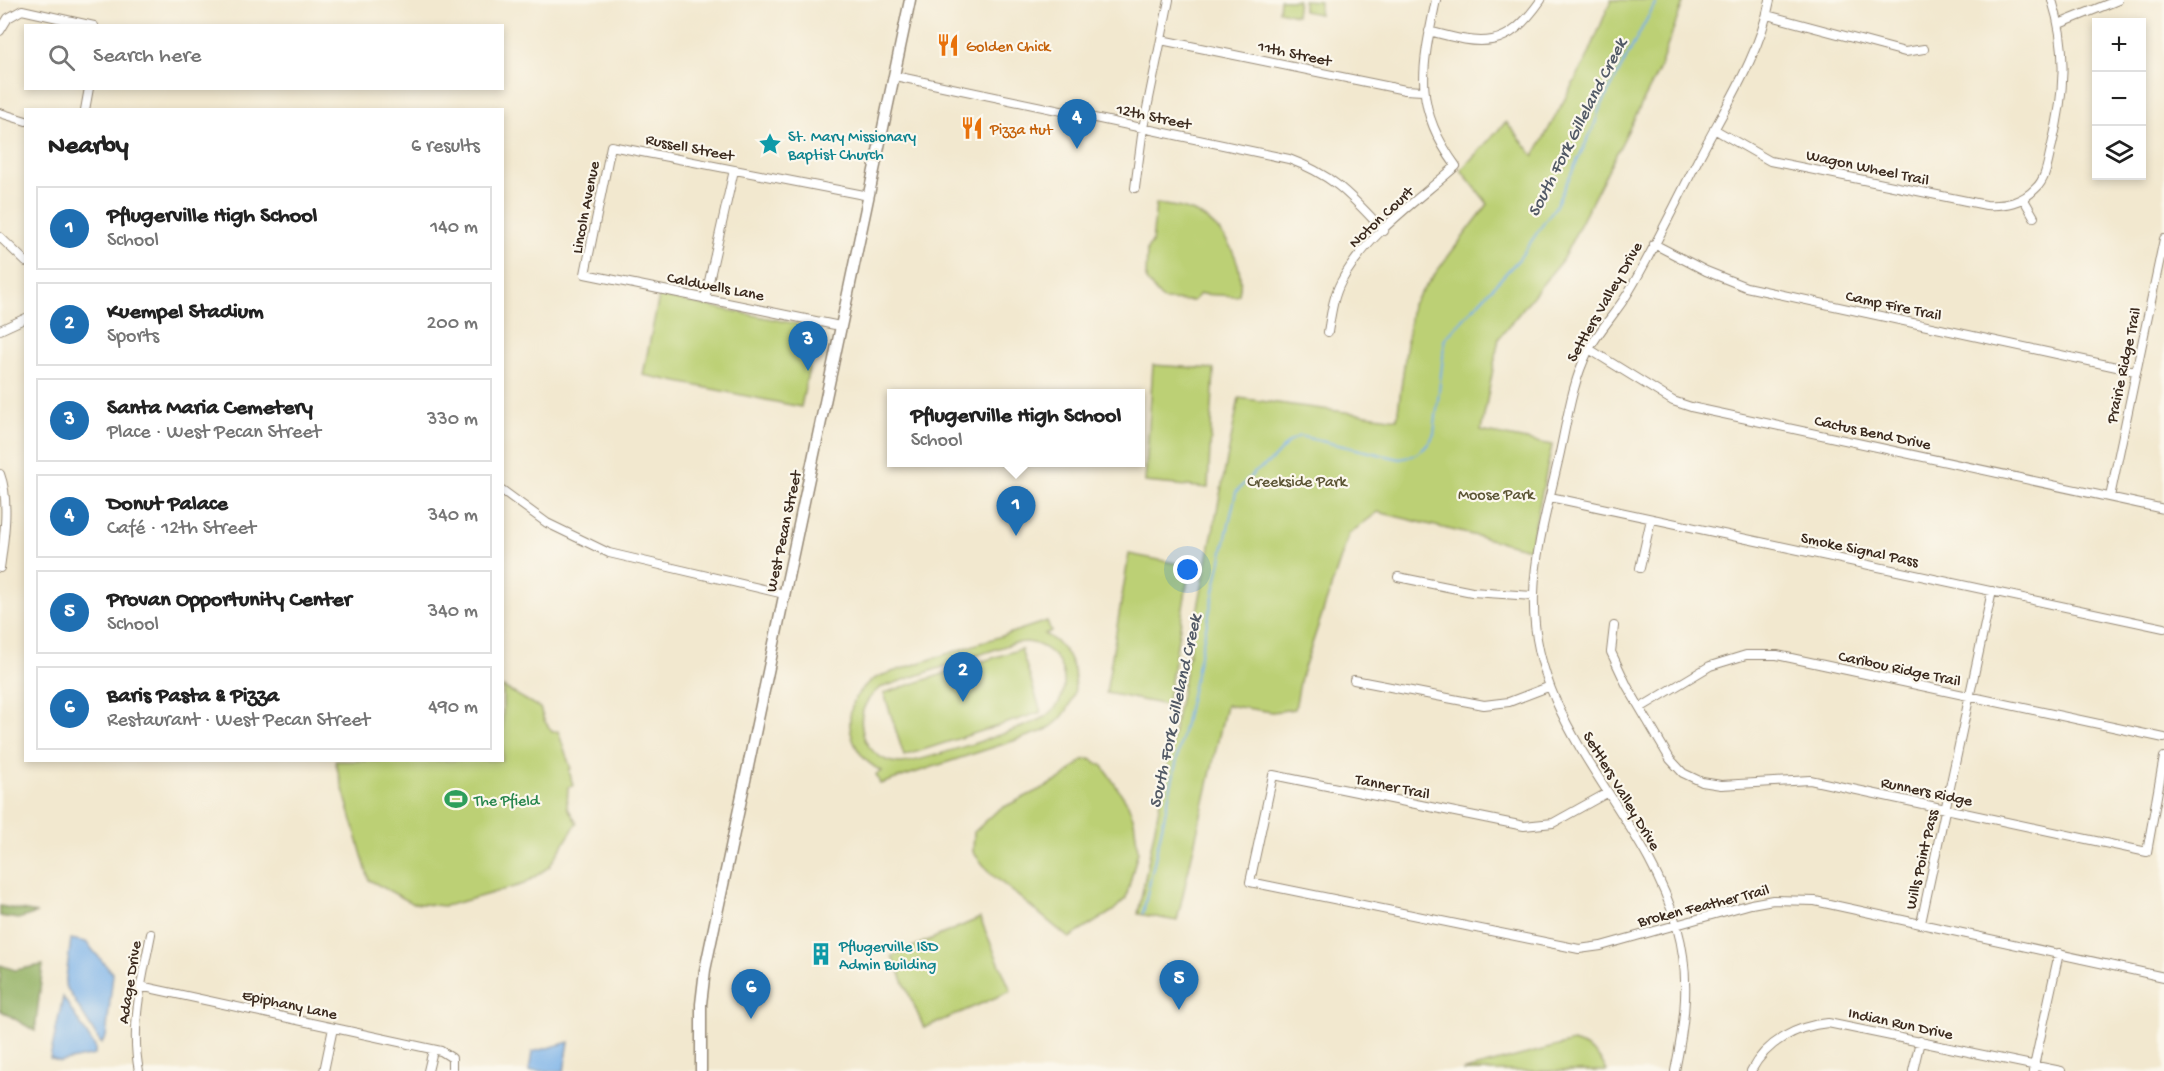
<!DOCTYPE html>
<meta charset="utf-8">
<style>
:root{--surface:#fff;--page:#f6f6f6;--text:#222;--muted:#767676;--line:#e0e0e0;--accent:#1f6fb2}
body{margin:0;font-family:"Gochi Hand",sans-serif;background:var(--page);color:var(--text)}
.controls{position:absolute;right:18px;top:18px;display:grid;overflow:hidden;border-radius:0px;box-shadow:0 3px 9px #0003}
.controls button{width:54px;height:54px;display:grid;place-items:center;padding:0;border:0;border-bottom:2px solid var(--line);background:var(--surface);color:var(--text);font:30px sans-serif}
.you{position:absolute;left:1188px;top:570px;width:21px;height:21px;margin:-15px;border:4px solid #fff;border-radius:50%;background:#1a73e8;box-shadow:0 0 0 9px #1a73e833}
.badge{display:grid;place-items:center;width:39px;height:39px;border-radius:50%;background:var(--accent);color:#fff;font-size:20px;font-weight:700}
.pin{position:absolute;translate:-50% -50px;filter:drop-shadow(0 2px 3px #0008)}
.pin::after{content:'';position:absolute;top:32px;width:21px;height:18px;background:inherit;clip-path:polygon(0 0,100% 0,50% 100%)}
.popup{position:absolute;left:887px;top:389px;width:258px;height:78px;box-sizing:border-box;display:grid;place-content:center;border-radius:0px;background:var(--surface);filter:drop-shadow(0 2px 4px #0005);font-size:20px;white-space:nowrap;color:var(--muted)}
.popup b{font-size:22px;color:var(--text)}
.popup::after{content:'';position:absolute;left:50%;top:100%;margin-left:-12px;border:12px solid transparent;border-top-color:var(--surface)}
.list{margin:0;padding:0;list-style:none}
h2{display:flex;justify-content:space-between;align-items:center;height:78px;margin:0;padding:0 24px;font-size:26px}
h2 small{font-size:20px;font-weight:400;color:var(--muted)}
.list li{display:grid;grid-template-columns:39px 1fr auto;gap:18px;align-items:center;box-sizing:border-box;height:84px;margin:0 12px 12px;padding:0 12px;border:2px solid var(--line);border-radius:0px}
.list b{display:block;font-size:22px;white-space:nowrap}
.list p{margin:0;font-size:20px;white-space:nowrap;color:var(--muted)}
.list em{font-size:20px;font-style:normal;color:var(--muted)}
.icon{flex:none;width:33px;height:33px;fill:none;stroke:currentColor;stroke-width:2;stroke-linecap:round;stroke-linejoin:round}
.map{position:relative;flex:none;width:2164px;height:1071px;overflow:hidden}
.search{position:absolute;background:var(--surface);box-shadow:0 3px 9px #0003;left:24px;top:24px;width:480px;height:66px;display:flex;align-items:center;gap:15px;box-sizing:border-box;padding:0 21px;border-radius:0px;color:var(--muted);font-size:22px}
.panel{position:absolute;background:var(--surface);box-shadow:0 3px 9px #0003;left:24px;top:108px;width:480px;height:654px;border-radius:0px}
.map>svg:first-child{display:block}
.green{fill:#bcd074;stroke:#7c7d49;stroke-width:1.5;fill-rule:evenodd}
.forest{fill:#95b266;stroke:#686e42;stroke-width:1.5}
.water{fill:#79b1e8;stroke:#5a6e83;stroke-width:1.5}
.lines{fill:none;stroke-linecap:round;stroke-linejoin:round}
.stream{stroke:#79b1e8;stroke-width:2}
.minor-casing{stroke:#968976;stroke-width:10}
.major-casing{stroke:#968976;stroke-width:13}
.minor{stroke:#fff;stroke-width:8}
.major{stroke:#fff;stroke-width:10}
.labels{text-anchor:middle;stroke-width:4.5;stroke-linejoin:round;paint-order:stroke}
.food-label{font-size:16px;fill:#c56008;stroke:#fbf7ec;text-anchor:start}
.street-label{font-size:16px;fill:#3b2a1e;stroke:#fbf7ec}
.culture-label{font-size:16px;fill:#0d838f;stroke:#fbf7ec;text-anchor:start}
.park-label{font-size:16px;fill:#5b5434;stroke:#fbf7ec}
.leisure-label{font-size:16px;fill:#27864d;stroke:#fbf7ec;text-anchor:start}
.water-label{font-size:18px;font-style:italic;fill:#515965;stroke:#fbf7ec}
</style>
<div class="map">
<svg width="2164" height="1071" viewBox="0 0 2164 1071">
<rect width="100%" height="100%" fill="#fbf7ec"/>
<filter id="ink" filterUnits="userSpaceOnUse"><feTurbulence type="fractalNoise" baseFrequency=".0167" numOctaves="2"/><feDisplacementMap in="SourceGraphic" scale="12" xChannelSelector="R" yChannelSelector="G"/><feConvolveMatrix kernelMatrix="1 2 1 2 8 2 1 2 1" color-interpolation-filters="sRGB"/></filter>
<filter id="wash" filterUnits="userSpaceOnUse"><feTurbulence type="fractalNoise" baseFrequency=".008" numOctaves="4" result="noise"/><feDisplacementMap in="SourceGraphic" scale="24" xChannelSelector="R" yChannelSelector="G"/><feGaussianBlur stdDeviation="1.35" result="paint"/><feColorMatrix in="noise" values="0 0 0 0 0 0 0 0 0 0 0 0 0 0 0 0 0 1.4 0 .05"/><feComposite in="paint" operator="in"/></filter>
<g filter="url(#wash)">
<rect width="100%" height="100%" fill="#f2e8cf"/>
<path class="green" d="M1280,0H1298L1296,15L1279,11Z
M1303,0L1320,1L1319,14L1303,11Z
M1611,0H1684L1658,72L1562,260L1499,338L1481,431L1552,445L1530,549L1378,512L1349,534L1301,677L1295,709L1272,712L1226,705L1177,921L1138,914L1239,398L1397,419L1412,304L1488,204L1461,170L1506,122L1534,156L1588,56Z
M1156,204C1171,206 1185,207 1198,214C1224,228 1246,263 1239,294L1236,296L1200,294L1193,301L1163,300L1146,280L1147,249L1152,243Z
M659,296L817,328L801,407L643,375Z
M1153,365L1214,369L1208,488L1145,482Z
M1129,554L1190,566L1167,705L1106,693Z
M1047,621L1051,631L1044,634C1086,655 1085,710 1044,731L880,784L876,774L882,771C842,753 837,695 880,676ZM1027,642C1066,647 1078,695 1045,717C1028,727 915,764 899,763C880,762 864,747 862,728C859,712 867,697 880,688L1014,643Z
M1021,649L1041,712L904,756L884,693Z
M503,687L540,708L544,720L552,732L558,731L571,769L569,770L573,786L568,787L567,807L577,823L549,867L524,884L468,900L445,906L412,903L369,880L335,761L502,760Z
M1090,759L1103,766L1128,804L1134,820L1138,851L1126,898L1113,911L1069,938L990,873L973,852L974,832L998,810L1061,779L1083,760Z
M980,918L1011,991L924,1028L892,956Z
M1573,1042C1590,1047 1599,1054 1607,1071H1462Z"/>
<path class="forest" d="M0,906L37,913L18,919L0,916Z
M0,965L15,970L43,965L35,1031L0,1010Z"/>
<path class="water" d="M71,939L86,942L113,974L106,1037L101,1044L65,985Z
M63,997L95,1047V1055L60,1062L50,1058Z
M569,1042L564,1071H529L532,1052Z"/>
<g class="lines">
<path class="stream" d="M1143,913L1236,492L1254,473L1271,461L1289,442L1299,436L1400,459C1417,456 1427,449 1434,434L1445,339L1519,259L1555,207L1595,124L1599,110L1657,0"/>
</g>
</g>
<g filter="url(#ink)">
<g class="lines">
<g class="minor-casing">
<path id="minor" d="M1767,15L1905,52L1924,49
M2059,24L2118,0
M0,31L8,18L22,10L94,26
M1429,31C1484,46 1506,50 1541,0
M1161,40L1405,90L1423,91
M895,76L1289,159C1335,176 1351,196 1384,231
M85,110L89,88
M0,113L26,121
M1714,129L1770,161L1986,205C2005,206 2022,203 2036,188C2047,178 2048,159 2052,145C2064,95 2068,50 2052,0
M1135,188L1143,128L1169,0
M2023,198L2034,217
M0,237L26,262
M1654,244L1706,271L1746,287L2135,371
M705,299L734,170
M840,326L585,274L611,146L869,196
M0,330L26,318
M1328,332C1331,315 1333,297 1341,282C1366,235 1417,201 1456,166C1412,106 1422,68 1436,0
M1589,349L1673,401L1691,407L2164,509
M0,474C10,501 4,539 0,568
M502,490L547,523L609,553L784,594
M1550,497L2164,628
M2110,497L2164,239
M1640,568L1651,519
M1398,577L1472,592L1534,596
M1614,626L1611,652L1627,686L1670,759L1683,773L1702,782L1721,785L1810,780L2147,852L2164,757
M1354,680L1484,705L1509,702L1548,687
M1640,708L1710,666L1746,655H1777L2164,738
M1607,793L1553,823L1524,826L1273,775L1250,882L1579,949L1601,946L1751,904L1773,900L1815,901L2164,977
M1921,923L1992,591
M140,986L441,1051L452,1058V1071
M139,1071C130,1025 142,980 151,934
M324,1071L333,1028
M428,1071L433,1050
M1675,1071C1685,1022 1691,976 1677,927C1644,809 1529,727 1534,594C1535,548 1549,502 1559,457C1567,421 1572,383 1588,351C1599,330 1616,313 1628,293C1655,248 1677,200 1701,154C1726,106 1760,54 1770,0
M1751,1071C1766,1042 1796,1026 1828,1023L2061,1071
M1913,1071L1920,1041
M2033,1071L2059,953"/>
</g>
<g class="major-casing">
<path id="major" d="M701,1071V1004L705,970L910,0"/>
</g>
<use href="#minor" class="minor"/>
<use href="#major" class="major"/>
</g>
</g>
<defs>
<g id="restaurant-bare" transform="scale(1.8)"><path d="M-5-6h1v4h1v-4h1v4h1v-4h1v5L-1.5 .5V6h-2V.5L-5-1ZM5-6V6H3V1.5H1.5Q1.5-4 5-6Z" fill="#e8710a" stroke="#fbf7ec" stroke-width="2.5" paint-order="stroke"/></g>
<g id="sight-bare" transform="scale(1.8)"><path d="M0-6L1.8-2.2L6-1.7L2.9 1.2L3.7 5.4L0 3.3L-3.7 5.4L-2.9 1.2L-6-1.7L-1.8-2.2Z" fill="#0f9aa8" stroke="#fbf7ec" stroke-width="2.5" paint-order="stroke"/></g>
<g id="stadium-bare" transform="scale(1.8)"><path d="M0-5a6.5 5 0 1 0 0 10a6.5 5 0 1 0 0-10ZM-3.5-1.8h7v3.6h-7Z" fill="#2e9e5b" stroke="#fbf7ec" stroke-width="2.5" paint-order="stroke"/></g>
<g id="building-bare" transform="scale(1.8)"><path d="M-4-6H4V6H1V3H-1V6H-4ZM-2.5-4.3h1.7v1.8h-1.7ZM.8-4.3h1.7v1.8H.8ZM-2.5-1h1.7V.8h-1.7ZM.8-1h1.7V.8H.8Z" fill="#0f9aa8" stroke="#fbf7ec" stroke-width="2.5" paint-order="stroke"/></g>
</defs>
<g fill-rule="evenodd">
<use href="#restaurant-bare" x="948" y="45"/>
<use href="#restaurant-bare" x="972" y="128"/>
<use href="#sight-bare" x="770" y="144"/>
<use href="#stadium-bare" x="456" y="799"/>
<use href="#building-bare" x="821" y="954"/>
</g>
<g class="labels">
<g class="food-label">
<text x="966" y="51">Golden Chick</text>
<text x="990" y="134">Pizza Hut</text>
</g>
<g class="street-label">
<text transform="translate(1295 52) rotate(12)" y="6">11th Street</text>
<text transform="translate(1154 115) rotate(12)" y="6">12th Street</text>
<text transform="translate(690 146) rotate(11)" y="6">Russell Street</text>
<text transform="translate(1868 166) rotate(12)" y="6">Wagon Wheel Trail</text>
<text transform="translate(584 207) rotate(-79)" y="6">Lincoln Avenue</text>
<text transform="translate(1380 216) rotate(-43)" y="6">Noton Court</text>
<text transform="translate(716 285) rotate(11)" y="6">Caldwells Lane</text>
<text transform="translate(1603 301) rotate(-60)" y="6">Settlers Valley Drive</text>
<text transform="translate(1894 304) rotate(12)" y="6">Camp Fire Trail</text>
<text transform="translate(2122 365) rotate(-78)" y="6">Prairie Ridge Trail</text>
<text transform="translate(1873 431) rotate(12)" y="6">Cactus Bend Drive</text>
<text transform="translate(782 531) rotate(-78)" y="6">West Pecan Street</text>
<text transform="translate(1860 548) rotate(12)" y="6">Smoke Signal Pass</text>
<text transform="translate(1900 667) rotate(12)" y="6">Caribou Ridge Trail</text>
<text transform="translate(1393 785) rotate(12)" y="6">Tanner Trail</text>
<text transform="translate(1623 790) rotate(59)" y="6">Settlers Valley Drive</text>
<text transform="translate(1927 790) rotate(12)" y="6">Runners Ridge</text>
<text transform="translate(1920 859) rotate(-77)" y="6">Wills Point Pass</text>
<text transform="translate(1703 904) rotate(-14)" y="6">Broken Feather Trail</text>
<text transform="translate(128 982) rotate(-81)" y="6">Adage Drive</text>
<text transform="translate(290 1003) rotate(12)" y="6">Epiphany Lane</text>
<text transform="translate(1901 1022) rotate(12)" y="6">Indian Run Drive</text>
</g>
<g class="culture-label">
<text x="788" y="141">St. Mary Missionary<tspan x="788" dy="18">Baptist Church</tspan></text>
<text x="839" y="951">Pflugerville ISD<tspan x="839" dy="18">Admin Building</tspan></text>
</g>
<g class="park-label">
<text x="1297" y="486">Creekside Park</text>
<text x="1496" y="499">Moose Park</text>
</g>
<g class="leisure-label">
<text x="474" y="805">The Pfield</text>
</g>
<g class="water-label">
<text transform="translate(1576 127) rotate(-63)" y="6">South Fork Gilleland Creek</text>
<text transform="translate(1174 711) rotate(-78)" y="6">South Fork Gilleland Creek</text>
</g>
</g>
</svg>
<div class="controls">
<button>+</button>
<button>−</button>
<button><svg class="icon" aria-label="layers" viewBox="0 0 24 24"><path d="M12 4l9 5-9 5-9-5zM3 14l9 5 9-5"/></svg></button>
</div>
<div class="you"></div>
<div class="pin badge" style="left:1016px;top:536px">1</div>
<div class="popup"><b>Pflugerville High School</b>School</div>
<div class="pin badge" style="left:963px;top:702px">2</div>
<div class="pin badge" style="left:808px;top:371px">3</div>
<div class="pin badge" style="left:1077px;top:149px">4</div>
<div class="pin badge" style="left:1179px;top:1010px">5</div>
<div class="pin badge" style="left:751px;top:1019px">6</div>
<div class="search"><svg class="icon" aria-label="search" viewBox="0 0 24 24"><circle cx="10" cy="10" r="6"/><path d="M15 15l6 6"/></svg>Search here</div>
<section class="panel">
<h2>Nearby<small>6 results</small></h2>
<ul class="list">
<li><span class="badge">1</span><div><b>Pflugerville High School</b><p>School</p></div><em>140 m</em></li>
<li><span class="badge">2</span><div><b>Kuempel Stadium</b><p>Sports</p></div><em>200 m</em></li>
<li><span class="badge">3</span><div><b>Santa Maria Cemetery</b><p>Place · West Pecan Street</p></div><em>330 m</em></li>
<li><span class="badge">4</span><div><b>Donut Palace</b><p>Café · 12th Street</p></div><em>340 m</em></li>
<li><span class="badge">5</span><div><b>Provan Opportunity Center</b><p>School</p></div><em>340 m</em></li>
<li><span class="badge">6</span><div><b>Baris Pasta &amp; Pizza</b><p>Restaurant · West Pecan Street</p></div><em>490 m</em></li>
</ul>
</section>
</div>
